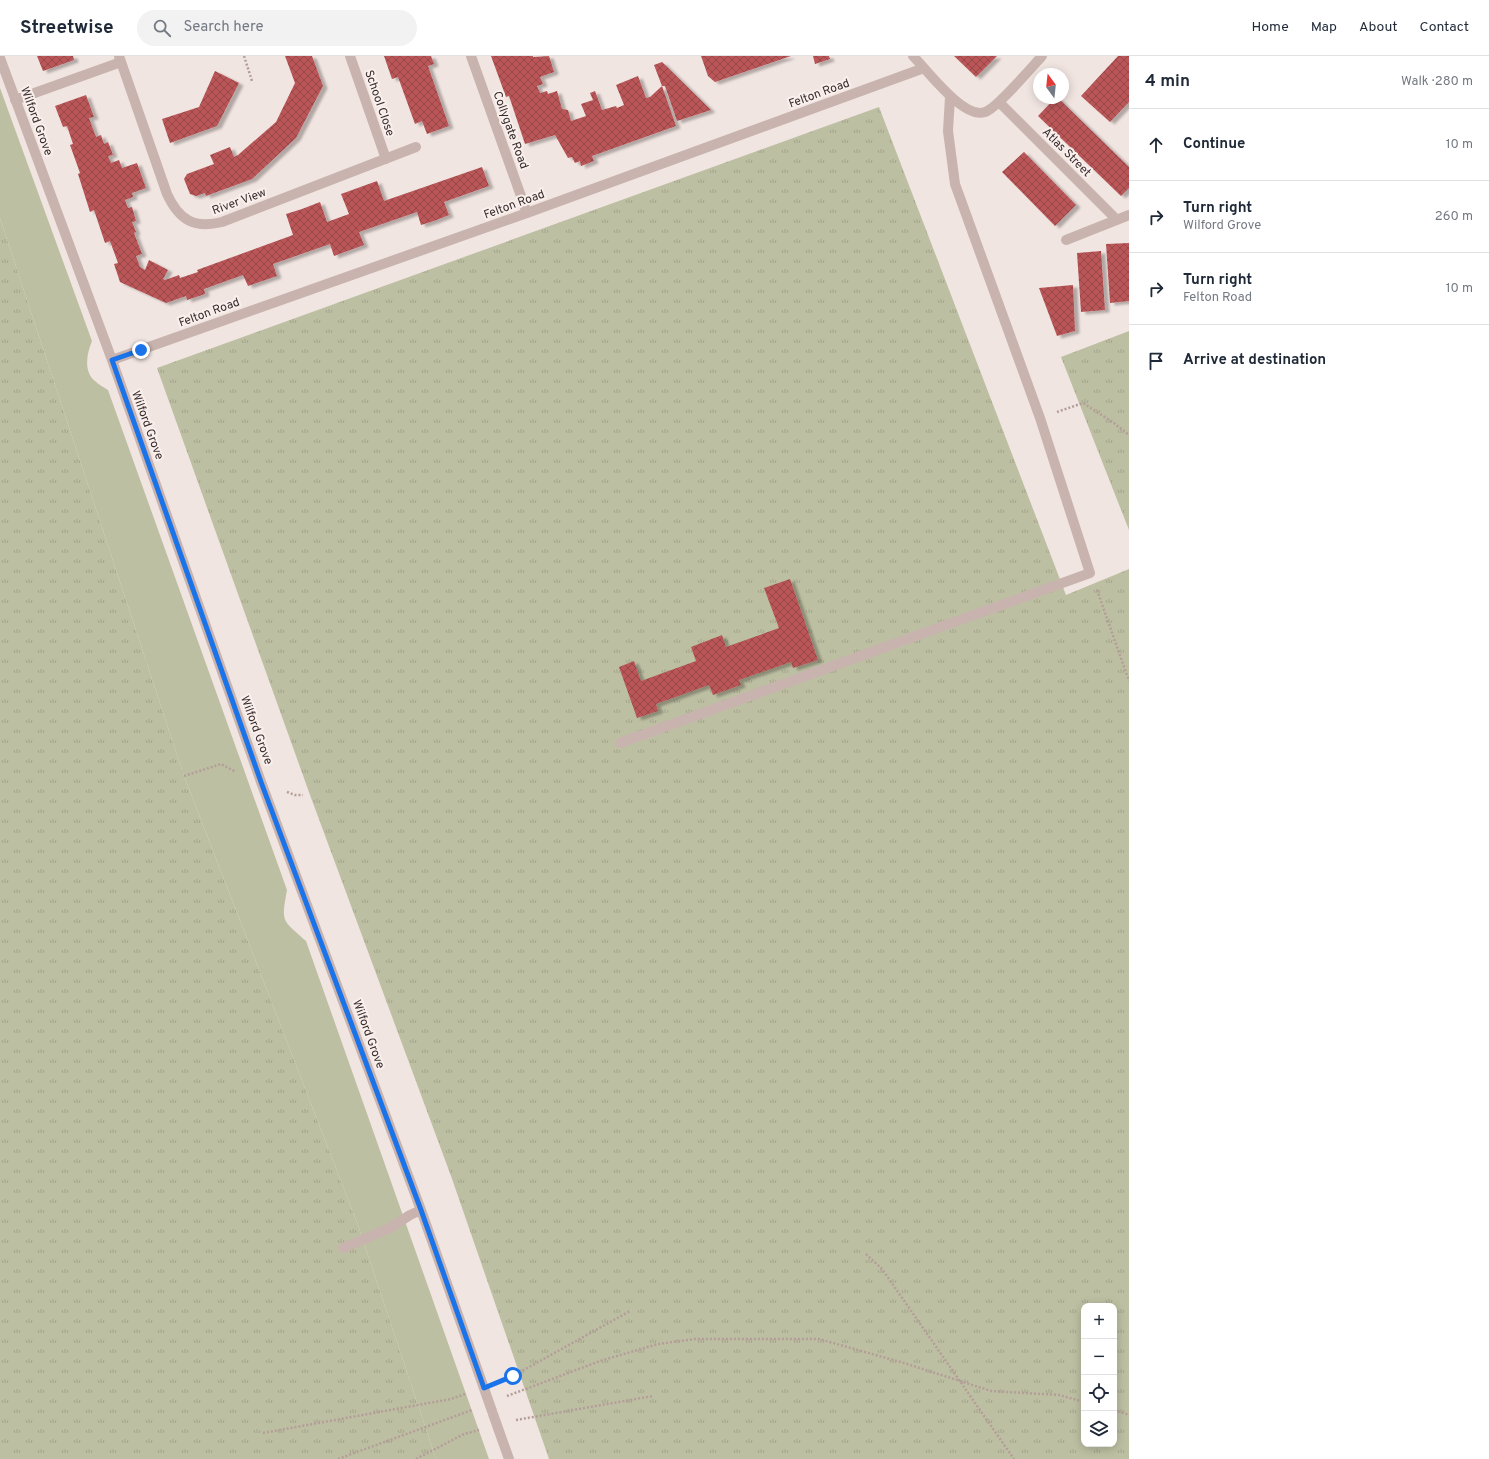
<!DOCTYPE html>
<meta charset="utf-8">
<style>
:root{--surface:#fff;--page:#f2f2f3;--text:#1f2937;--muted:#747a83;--line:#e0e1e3}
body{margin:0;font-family:Overpass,sans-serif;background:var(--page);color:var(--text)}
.controls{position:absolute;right:12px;bottom:12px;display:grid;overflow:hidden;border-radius:8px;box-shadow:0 2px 10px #0003}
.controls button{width:36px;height:36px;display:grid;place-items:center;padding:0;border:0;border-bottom:1px solid var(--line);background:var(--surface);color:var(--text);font:20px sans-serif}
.compass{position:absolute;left:1033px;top:12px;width:36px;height:36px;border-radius:50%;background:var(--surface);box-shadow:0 2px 10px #0003;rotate:345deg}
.stop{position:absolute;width:12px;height:12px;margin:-9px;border:3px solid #1a73e8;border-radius:50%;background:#fff}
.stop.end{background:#1a73e8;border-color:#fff;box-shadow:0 1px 4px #0008}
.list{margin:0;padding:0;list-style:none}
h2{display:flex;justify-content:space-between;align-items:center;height:52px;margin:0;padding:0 16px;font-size:17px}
h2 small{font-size:13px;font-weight:400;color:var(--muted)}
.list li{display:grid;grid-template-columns:26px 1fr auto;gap:12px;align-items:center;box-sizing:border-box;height:72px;padding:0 16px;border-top:1px solid var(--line)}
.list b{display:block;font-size:15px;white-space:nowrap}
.list p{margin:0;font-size:13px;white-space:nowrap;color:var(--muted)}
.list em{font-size:13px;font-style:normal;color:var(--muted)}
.icon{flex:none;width:22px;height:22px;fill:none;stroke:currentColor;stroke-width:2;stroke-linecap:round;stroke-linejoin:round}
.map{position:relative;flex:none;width:1129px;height:1403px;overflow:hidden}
header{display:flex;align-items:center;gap:24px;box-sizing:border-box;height:56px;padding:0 20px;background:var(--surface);border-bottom:1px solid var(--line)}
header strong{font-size:19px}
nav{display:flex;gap:22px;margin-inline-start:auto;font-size:14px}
.search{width:280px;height:36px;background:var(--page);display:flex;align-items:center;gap:10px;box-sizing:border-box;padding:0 14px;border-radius:22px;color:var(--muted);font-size:15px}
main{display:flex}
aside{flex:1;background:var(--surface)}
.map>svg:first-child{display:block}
.green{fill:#bdbfa2}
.park{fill:url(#park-tufts);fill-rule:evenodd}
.building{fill:url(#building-cross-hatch);filter:url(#shadow)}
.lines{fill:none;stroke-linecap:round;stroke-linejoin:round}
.path{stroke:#b49d98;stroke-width:2.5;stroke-dasharray:2 2;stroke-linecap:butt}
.minor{stroke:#c8b3ae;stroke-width:10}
.route{stroke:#1a73e8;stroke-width:5}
.labels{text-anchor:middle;stroke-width:4;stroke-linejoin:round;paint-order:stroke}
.street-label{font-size:12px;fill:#382c2b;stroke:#f9f0ed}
</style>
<header>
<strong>Streetwise</strong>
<div class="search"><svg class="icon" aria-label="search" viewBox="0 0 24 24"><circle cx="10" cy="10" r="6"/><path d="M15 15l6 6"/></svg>Search here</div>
<nav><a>Home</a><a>Map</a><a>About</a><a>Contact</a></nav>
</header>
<main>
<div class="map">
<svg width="1129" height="1403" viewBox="0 0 1129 1403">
<defs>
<pattern id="park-tufts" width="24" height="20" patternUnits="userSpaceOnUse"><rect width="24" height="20" fill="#bdbfa2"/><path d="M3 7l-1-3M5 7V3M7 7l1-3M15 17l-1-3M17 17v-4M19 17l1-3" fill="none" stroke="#a3a48c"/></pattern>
<pattern id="building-cross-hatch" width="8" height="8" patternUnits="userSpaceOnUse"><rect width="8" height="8" fill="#ba5658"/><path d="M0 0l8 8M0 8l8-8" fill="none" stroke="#984749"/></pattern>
<filter id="shadow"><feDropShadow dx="4.5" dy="2.5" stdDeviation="1" flood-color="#0004"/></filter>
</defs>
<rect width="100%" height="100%" fill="#f1e5e1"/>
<path class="green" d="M0,32L92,285C87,297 83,315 95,325C99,329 104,331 108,334L287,834C281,867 282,863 306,885L489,1403H436L358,1169L184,720L0,162Z"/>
<path class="park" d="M879,51L1066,539L1129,513V1403H549L451,1120L310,739L157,312ZM1084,1250H1114V1388H1084Z
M0,162L184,720L358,1169L436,1403H0Z
M1129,275V474L1061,301Z"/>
<path class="building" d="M37,0H73L74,4L43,15Z
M285,0H312L323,30L296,82L252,123L206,140L205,137L196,140L190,138L184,123L187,118L214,108L210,99L230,91L234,101L238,99L276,66L295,27Z
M384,0H431L434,8L428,10L449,70L427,78L422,65L415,68L398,21L392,23Z
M491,0H533V1L549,0L554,16L540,21L543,28L537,30L540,37L547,35L548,38L557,35L562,53L568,54L571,65L586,60L581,48L593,44L590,37L595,35L602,54L616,50L617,52L624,49L616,29L638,20L646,42L650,41L662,30L654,9L662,6L711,54L677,65L665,30H662L676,70L592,100L594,105L581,110L580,105L575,107L572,101L568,102L555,79L525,88L509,40L506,41Z
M701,0H791L715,26L708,20Z
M813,0H829L830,3L815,8Z
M954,0H997L976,21Z
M1118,0H1129V46L1110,66L1081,40Z
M215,15L239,27L217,70L170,87L162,63L199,51Z
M86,39L94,61L89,62L96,81L101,79L104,88L108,86L113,99L108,100L111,107L119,104L122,112L137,107L146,132L132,137L133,141L125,144L128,152L132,151L136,165L132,166L136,176L134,177L142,198L136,200L140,211L145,214L149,204L168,214L163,223L165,224L179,219L180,222L198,216L197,214L293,179L286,158L302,153L320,146L327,166L349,158L341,138L377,125L384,145L482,111L489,130L444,146L449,159L434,165L421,169L417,156L359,176L364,189L334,200L330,188L273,208L277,220L248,230L243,219L204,233L205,238L187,244L186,240L166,247L120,226L114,208L118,207L110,185L105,187L94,154L90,156L78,118L80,117L70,89L73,88L67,70L63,71L55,50Z
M1055,42H1058L1129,111V132L1121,140L1038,60Z
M1024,96L1076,149L1055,170L1002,116Z
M1129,187V245L1110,247L1106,188Z
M1101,195L1105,254L1081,256L1077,197Z
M1073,229L1075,275L1057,280L1039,232Z
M790,523L818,604L793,612L791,606L739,624L741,629L713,639L709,629L656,648L658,655L637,662L619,611L634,605L641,625L696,605L691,591L722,579L726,591L779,572L764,532Z"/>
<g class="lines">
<path class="path" d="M244,0L252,25
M1057,356L1083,347L1114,367L1129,379
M1097,534L1129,625
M184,720L221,708L236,716
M287,736L295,739H303
M866,1198L882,1213L1014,1403
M501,1325L513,1320L630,1255
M507,1340L600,1305L658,1288L695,1283H819L904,1307L991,1335L1059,1339L1084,1346
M1114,1354L1129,1359
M516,1364L653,1340
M263,1377L451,1343L465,1338
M338,1403L472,1354
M416,1403L464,1378L479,1374"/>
<path class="minor" d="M119,0L167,138C179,164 194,173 222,166L416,91
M350,0L386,103
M471,0L527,157
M913,0C927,14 964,64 985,56C997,52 1031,12 1042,0
M0,2L112,304L261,726L421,1154L492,1355
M15,44L121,6
M999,46L1117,164
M1066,184L1129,159
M112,304L527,157L924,12
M620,687L1090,517L1040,362L955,128L948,75L950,41
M343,1192L390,1172L410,1159L421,1154
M493,1358L509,1403"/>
</g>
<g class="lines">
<path class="route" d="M141,294L112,304L261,726L421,1154L484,1332L513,1320"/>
</g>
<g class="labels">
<g class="street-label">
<text transform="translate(819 37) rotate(-20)" y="4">Felton Road</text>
<text transform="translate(380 47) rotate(71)" y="4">School Close</text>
<text transform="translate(37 65) rotate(70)" y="4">Wilford Grove</text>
<text transform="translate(511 74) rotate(70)" y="4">Collygate Road</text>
<text transform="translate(1067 96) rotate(45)" y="4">Atlas Street</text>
<text transform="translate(239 145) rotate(-20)" y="4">River View</text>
<text transform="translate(514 148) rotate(-20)" y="4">Felton Road</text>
<text transform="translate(209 256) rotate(-20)" y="4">Felton Road</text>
<text transform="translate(148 369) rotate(70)" y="4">Wilford Grove</text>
<text transform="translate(257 674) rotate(70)" y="4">Wilford Grove</text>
<text transform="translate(369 978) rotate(70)" y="4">Wilford Grove</text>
</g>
</g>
</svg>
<div class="controls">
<button>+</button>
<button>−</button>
<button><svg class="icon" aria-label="locate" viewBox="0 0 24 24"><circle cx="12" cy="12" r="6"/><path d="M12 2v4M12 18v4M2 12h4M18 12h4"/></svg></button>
<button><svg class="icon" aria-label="layers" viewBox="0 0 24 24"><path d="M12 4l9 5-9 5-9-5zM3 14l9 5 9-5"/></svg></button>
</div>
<svg class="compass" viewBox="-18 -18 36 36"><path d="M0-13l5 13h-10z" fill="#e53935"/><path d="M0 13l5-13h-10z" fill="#747a83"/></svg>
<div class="stop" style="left:513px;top:1320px"></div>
<div class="stop end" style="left:141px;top:294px"></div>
</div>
<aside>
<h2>4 min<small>Walk · 280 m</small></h2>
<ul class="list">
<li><svg class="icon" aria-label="ahead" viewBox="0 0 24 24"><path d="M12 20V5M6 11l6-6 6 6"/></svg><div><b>Continue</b></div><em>10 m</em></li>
<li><svg class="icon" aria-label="right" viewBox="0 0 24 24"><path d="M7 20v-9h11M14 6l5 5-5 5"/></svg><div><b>Turn right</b><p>Wilford Grove</p></div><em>260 m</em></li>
<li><svg class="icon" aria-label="right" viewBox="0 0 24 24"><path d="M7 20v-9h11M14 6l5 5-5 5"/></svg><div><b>Turn right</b><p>Felton Road</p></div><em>10 m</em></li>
<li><svg class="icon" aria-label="arrive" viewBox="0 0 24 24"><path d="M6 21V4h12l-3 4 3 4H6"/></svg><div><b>Arrive at destination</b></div></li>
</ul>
</aside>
</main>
